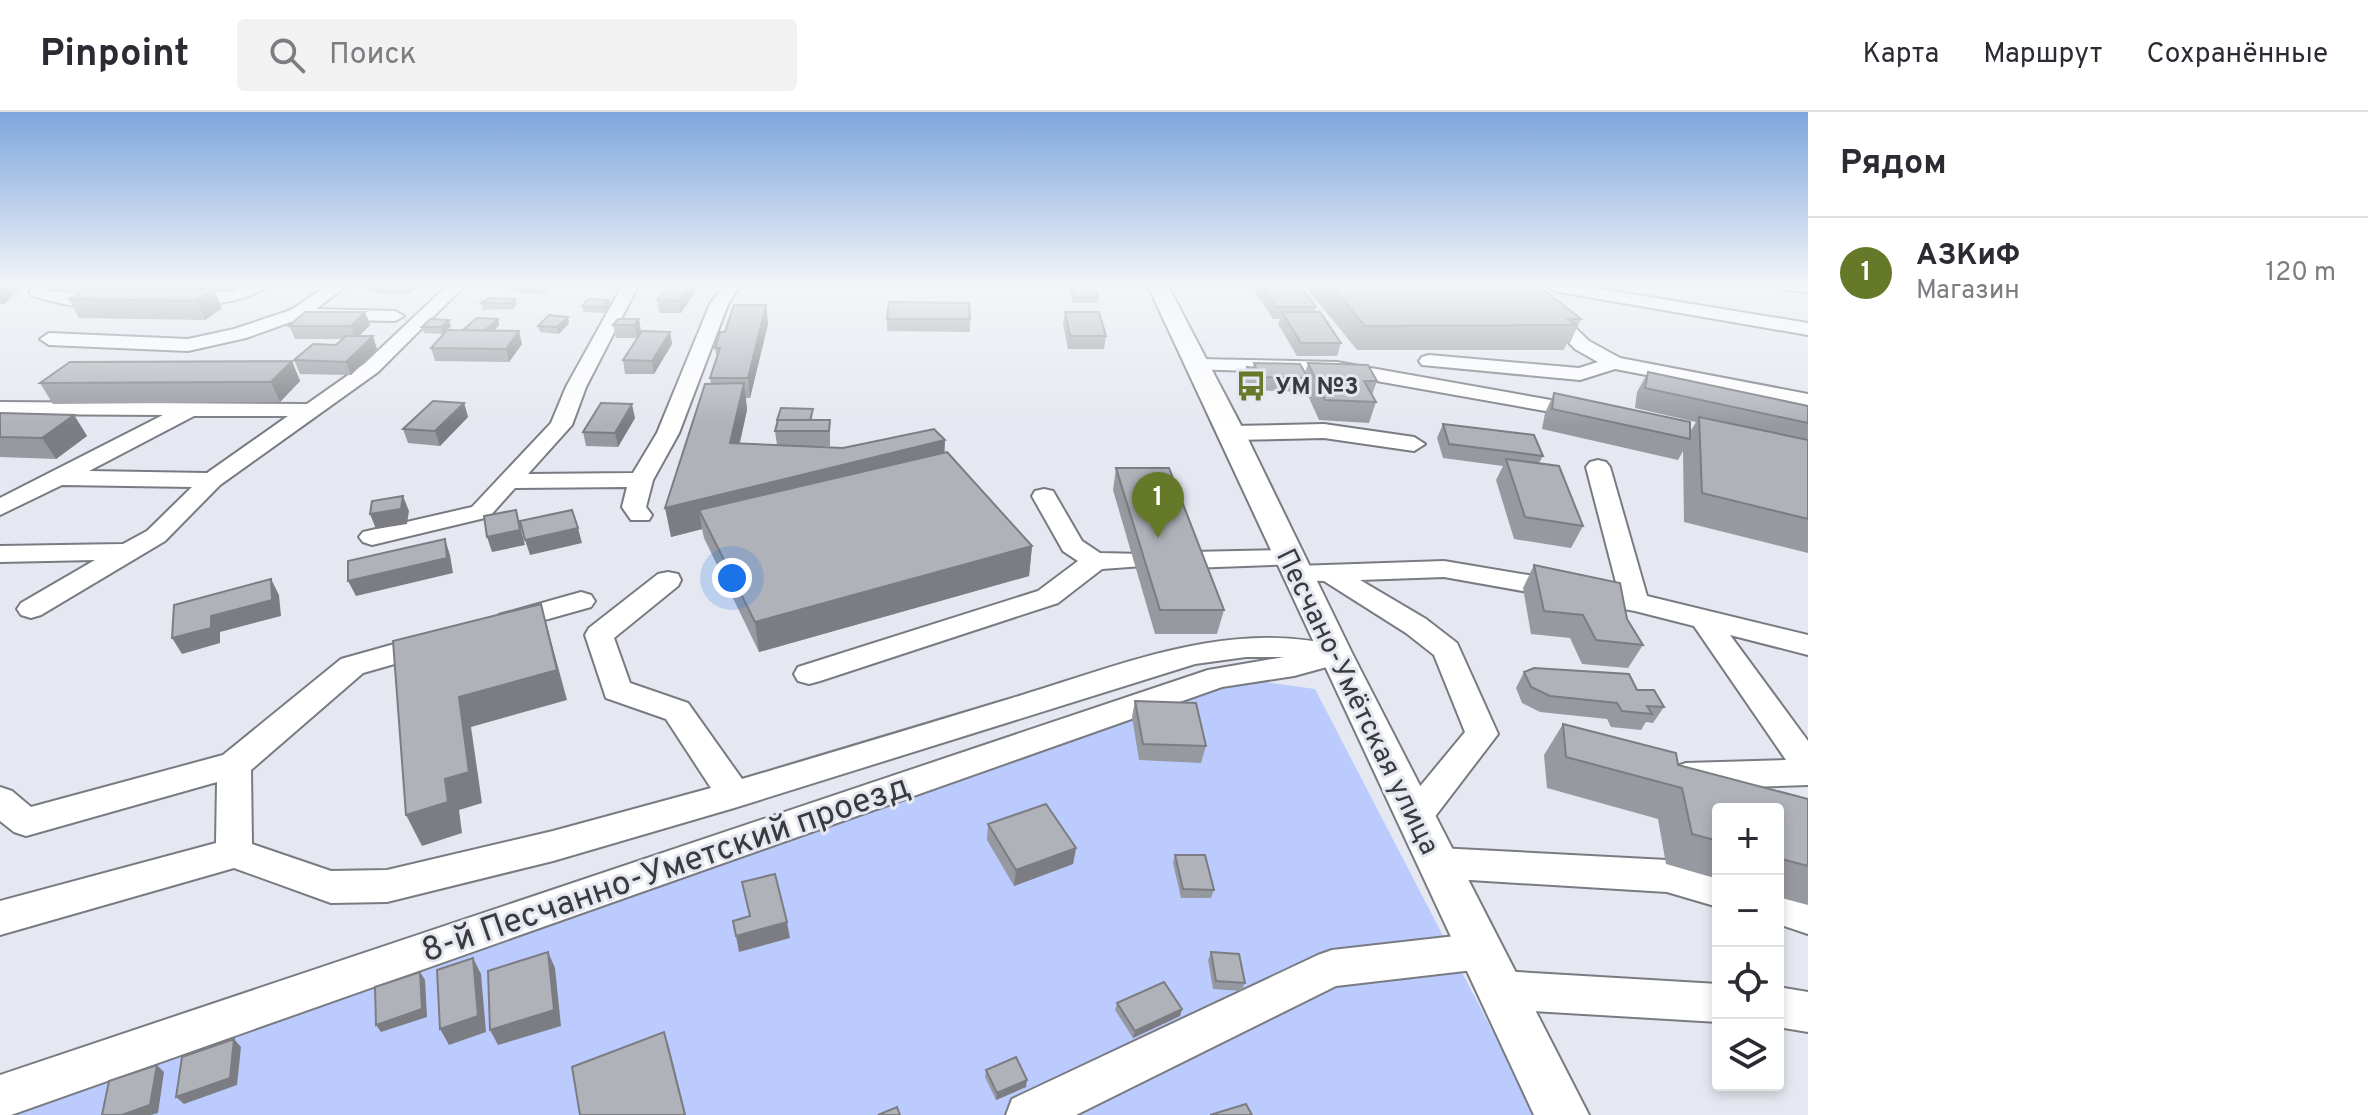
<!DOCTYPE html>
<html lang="ru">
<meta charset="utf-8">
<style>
:root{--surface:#fff;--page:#f2f2f3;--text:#2b2b33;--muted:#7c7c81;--line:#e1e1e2;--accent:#657928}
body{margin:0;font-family:Overpass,sans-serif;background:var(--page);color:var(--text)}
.controls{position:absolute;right:24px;bottom:24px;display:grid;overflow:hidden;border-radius:8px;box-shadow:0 4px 12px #0003}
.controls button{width:72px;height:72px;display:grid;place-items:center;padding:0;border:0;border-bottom:2px solid var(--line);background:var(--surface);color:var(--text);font:40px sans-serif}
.you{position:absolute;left:732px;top:466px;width:28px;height:28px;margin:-20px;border:6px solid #fff;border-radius:50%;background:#1a73e8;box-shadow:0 0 0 12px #1a73e833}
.badge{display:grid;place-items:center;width:52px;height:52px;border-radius:50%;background:var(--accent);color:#fff;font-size:26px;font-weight:700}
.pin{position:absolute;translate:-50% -66px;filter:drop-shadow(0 2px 4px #0008)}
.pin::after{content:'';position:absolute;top:42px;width:28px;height:24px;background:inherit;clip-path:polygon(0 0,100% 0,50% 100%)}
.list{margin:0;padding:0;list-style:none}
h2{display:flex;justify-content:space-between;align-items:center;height:104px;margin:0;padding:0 32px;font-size:34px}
h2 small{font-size:26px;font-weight:400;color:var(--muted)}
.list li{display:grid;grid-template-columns:52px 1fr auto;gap:24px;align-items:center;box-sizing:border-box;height:112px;padding:0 32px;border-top:2px solid var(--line)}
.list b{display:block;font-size:30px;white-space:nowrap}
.list p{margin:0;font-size:26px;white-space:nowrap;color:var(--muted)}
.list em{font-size:26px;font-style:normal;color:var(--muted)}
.icon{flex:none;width:44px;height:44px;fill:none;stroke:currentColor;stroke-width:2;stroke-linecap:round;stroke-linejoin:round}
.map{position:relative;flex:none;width:1808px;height:1003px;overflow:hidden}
header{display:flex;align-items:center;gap:48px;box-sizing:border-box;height:112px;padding:0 40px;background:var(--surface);border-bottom:2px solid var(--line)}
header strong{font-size:38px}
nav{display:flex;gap:44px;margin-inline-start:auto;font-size:28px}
.search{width:560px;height:72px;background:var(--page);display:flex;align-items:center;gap:20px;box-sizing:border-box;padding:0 28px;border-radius:8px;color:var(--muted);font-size:30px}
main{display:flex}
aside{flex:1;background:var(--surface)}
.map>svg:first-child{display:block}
.green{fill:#bccbfd}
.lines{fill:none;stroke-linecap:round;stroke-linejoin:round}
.minor-casing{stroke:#797b82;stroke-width:4}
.major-casing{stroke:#797b82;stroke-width:4}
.minor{fill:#fff;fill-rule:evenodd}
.major{fill:#fff;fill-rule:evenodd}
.wall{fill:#9799a0}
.shaded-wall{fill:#7b7d82}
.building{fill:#b0b2ba;stroke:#7b7d82;stroke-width:2}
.labels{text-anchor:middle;stroke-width:6;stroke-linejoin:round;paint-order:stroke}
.far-poi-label{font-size:24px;font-weight:bold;fill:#3a3b3e;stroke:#e5e8f0;text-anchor:start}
.street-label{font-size:28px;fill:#3a3b3e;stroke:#e5e8f0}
.near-street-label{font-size:34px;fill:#3a3b3e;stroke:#e5e8f0}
</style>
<header>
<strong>Pinpoint</strong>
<div class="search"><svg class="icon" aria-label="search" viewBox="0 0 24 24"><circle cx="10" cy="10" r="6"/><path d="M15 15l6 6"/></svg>Поиск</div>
<nav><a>Карта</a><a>Маршрут</a><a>Сохранённые</a></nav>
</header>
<main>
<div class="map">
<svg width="1808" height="1003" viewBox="0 0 1808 1003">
<rect width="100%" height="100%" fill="#e5e8f0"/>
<path class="green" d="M1206,562L1315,577L1536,1003H0V963L347,851Z"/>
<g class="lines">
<g class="minor-casing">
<path id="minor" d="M38,174H58L54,179C70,182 105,181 115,189C99,204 52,189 32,184L29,180Z
M247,174H267C254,188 185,201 171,188C184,176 227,182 247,174Z
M327,174H346L316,197L395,199L404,204L395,209L299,207L246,226L188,239L49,233L40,227L49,221L188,227L234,217L291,198Z
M447,174H464L378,260L220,373L165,429L41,503L31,506L21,503L17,497L21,491L95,448L0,450V434L123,432L147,419L192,375L62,373L0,403V386L163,303L0,302V290L307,292L364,252ZM194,304H288L207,361L89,359Z
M622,174H638L586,275L572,313L528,362L633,361L657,321L710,192L724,174H740L728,192L679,321L653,368L646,395L652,403L649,408H631L622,395L627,375L515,376L489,405L372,433L363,430L359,425L363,420L472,395L551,311L566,275Z
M1515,174H1532L1589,229L1620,246L1808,282V294L1615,257L1580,268L1422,253L1419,249L1422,245L1429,243L1579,256L1598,250L1575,237Z
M1546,174H1582L1808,211V223L1554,179Z
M1784,174H1808V180L1786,178Z
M1199,247L1337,250L1585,294L1596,300L1585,306L1337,262L1192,257L1189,253L1192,249Z
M1324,312L1414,325L1425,332L1414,339L1324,326L1232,328L1221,321L1232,314Z
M1598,348L1606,350L1610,355L1647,484L1808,523V543L1730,523L1808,629V673L1686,677L1674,673L1669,664L1674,655L1686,651L1786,648L1694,514L1635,499L1444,465L1360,468L1426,507L1457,531L1498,622L1427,715L1415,719L1403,715L1398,705L1403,695L1465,620L1434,543L1406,521L1324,469L1287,468L1283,462L1287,456L1296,454L1444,449L1618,478L1586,355L1590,350Z
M1044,377L1053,379L1082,429L1100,441L1143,442L1147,448L1143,454L1102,457L1058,491L820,569L809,572L798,569L794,562L798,555L1038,479L1078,449L1063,439L1032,384L1035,379Z
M1289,438L1298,440L1302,446L1298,452L1190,456L1181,454L1177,448L1181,442L1190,440Z
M668,460L678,462L681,468L678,474L614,526L630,571L688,591L742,667C831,641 920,614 1009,587C1117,555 1231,504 1345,536L1350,543L1345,550L1294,564L1222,575L11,1003H0V963L1208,558L1284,545H1246L1195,552L734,696L553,749L387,790L331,791L234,756L0,823V789L216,731L217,670L26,724L14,720L0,709V675L12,679L31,695L223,643L341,547L430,522L440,525L445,532L440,539L363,561L251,658L252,732L331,759L387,758L553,719L711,676L666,607L606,586L585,523L589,516L658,462Z
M581,480L591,483L595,489L591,495L509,518L499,515L495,509L499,503Z
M1438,736L1667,748L1718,763V795L1667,780L1438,766L1425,762L1420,751L1425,740Z
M1778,780L1808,788V822L1778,812Z
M1482,821L1496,826L1502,839L1496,852L1482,857L1336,874L1076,1003H1006L1012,987L1318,843L1332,838Z
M1500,859L1718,872V910L1500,897L1486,891L1480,878L1486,865Z
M1778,875L1808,880V920L1778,915Z"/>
</g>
<g class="major-casing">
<path id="major" d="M1148,174H1168L1245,321L1353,543L1589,1003H1534Z"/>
</g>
<use href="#minor" class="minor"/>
<use href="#major" class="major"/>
</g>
<path class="wall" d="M45,174H240L232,180H215L222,196L205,208L79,206L69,187L82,180H48Z
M367,174H417L409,182L370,181Z
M508,174H552L544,182L510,180Z
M667,174H694L695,180L681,201H659L657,188Z
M1070,174L1098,185V191H1073L1070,180Z
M1257,174H1300L1316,195L1315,200L1341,231L1337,244H1297L1278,212L1280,207H1273L1255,180Z
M1305,174H1539L1581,207L1570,231H1567L1564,238H1357Z
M515,187L516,193L512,197L483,198L481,191Z
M609,188L610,194L604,201L583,200L582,194Z
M766,193L768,212L750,286H746L747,298L740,331L777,333L775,319L777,308L813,297L812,308H830V334H790L944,341L1032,434L1029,464L759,540L704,426L702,417L671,425L711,272L710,266L717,247L715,236L725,220Z
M365,200L370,213L359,224L377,237L351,263L300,262L294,248L336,233L343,227H295L289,214Z
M1065,200L1106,224L1104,237H1068L1063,212Z
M498,207L499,213L494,219L522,232L509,250L435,249L431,236L463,218Z
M639,207L641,220H670L672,232L654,262H625L623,248L637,226H616L613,213Z
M887,207H970V220L887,219Z
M569,211L559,222L540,220L538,214Z
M451,214L443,222L424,221L422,215Z
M292,249L300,269L280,290L53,292L40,271Z
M1254,251L1305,261L1308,251L1377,269L1372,283L1376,290L1369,311L1319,308L1305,277L1304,280L1248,278L1244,269L1247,255H1253Z
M1648,260L1808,294V441L1684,410L1683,339L1678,348L1542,317L1545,301L1554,281L1690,320L1696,310L1635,296L1637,280Z
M464,291L468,305L440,334L408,331L403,317Z
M0,301L74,303L87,324L56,347L0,345Z
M635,306L618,335L586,334L583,320Z
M1443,312L1543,344L1539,351L1583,414L1571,436L1514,427L1496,368L1503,354L1443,346L1437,326Z
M1116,356L1224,498L1217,522H1155L1113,378Z
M1534,453L1627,507L1643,533L1628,556L1582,552L1570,526L1531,522L1523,476Z
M1524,560L1637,578L1664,595L1653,611L1646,610L1641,618L1611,615L1607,607L1540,600L1522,591L1516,576Z
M1135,589L1206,634L1201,651L1139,648L1132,605Z
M1563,612L1678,653L1808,687V793L1778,785V697H1718V767L1666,752L1658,707L1547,676L1544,643Z
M988,712L1076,736L1073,752L1014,774L987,728Z
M1175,743L1214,778L1211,786H1181L1173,751Z
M1211,840L1245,871L1241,879L1213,877L1208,848Z
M1117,891L1182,897L1180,904L1133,926L1115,898Z
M986,958L1026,975L996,988L985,965Z"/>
<path class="shaded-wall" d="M3,174H24L4,192H0V176Z
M152,174H161L164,180L157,184Z
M229,174H240L232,180Z
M406,174H417L409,182Z
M542,174H552L544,182Z
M689,174H694L695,180L681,201L679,189Z
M214,177L222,196L205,208L197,189Z
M515,187L516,193L512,197L510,191Z
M609,188L610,194L604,201L603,195Z
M766,193L768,212L750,286L748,266Z
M365,200L370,213L356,227L351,214Z
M568,205L569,211L559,222L557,215Z
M498,207L499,213L484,228L483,221Z
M639,207L641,220L637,226L634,213Z
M449,208L451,214L443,222L441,215Z
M519,219L522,232L509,250L506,237Z
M670,220L672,232L654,262L652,249Z
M373,224L377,237L351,263L346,250Z
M292,249L300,269L280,290L271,270Z
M744,271L747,298L733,358L730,331Z
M464,291L468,305L440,334L435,319Z
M632,292L635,306L618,335L615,321Z
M74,303L87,324L56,347L42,326Z
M945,328L944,356L699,398L702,417L671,425L665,396Z
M403,384L409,399L407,412L376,417L370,402Z
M516,398L525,433L492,440L487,425Z
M578,416L582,431L530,443L525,428Z
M445,427L450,443L453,461L356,484L348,469Z
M1032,434L1029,464L759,540L755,510Z
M271,467L279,483L281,504L220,520V531L182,542L172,526L211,504Z
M541,492L567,588L471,615L482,691L459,698L462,721L422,734L406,703L445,667L459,585Z
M1076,736L1073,752L1014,774L1016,758Z
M787,810L790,826L739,840L736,824Z
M548,840L555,856L561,914L498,933L490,918Z
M473,846L481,862L486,920L449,933L440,917Z
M420,860L425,868L427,905L381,920L376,913Z
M1182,897L1180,904L1133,926L1135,919Z
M664,920L669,935L686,1003H685Z
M234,927L241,935L237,973L184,992L176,985Z
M157,953L164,960L158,1001L151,1003H122Z
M1027,968L1026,975L996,988L997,981Z"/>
<path class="building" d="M667,174H689L679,189L657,188Z
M1070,174H1094L1098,185H1074Z
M1262,174H1300L1316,195H1276Z
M1331,174H1539L1581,207H1568L1576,213L1365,214Z
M89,176L214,177L197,189L69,187Z
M488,186L515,187L510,191H481Z
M588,187L609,188L603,195L582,194Z
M889,190L969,191L970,207H887Z
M734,193H766L748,266H710L720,236H715L720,220H725Z
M305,200H365L351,214H289Z
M1065,200H1099L1106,224H1070Z
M1282,200H1320L1341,231H1301Z
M549,203L568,205L557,215L538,214Z
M477,206L498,207L485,218H463Z
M430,207L449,208L441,215H422Z
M618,207H639L634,213H613Z
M447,218L519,219L506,237L431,236Z
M642,219L670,220L652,249L623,248Z
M346,224H373L346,250L294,248L313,232L336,233Z
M292,249L271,270L40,271L70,250Z
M1254,251L1300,252L1308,266L1251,265L1247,255L1256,256Z
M1308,251L1368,253L1377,269H1364L1376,290L1325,288Z
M1648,260L1808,294V311L1645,276Z
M744,271L730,331L843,336L934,317L945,328L665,396L705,272Z
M1554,281L1690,310V327L1552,297Z
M433,289L464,291L435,319L403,317Z
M601,291L632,292L615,321L583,320Z
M781,296L813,297L810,308H777Z
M0,301L74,303L42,326L0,325Z
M1699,305L1808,328V407L1702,381Z
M778,308H830L829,319H775Z
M1443,312L1534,323L1543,344L1449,332Z
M947,340L1032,434L755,510L699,398Z
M1506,347L1559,354L1583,414L1525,405Z
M1116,356H1169L1224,498H1160Z
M403,384L401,397L370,402L372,389Z
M516,398L520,418L487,425L484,404Z
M572,398L578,416L525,428L520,409Z
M445,427L447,446L348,469V449Z
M1534,453L1620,471L1627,507L1643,533L1596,528L1583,503L1544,499Z
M271,467L272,488L211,504V516L172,526L174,493Z
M541,492L557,558L459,585L469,660L445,667L448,690L406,703L393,529Z
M1534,556L1629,562L1637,578H1654L1664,595L1647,594L1652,602L1622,599L1617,591L1550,584L1531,575L1524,560Z
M1135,589L1196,591L1206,634L1143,632Z
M1563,612L1676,641L1678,653L1808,687V754L1778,746V697H1718V729L1692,722L1682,676L1566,645Z
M1046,692L1076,736L1016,758L988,712Z
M1175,743H1205L1214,778L1183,777Z
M775,762L787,810L736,824L733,809L750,804L742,770Z
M548,840L554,898L490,918L488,859Z
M1211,840L1239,842L1245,871L1216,869Z
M473,846L478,904L440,917L437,858Z
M420,860L422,897L376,913L375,875Z
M1164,870L1182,897L1135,919L1117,891Z
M664,920L685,1003H580L572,955Z
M234,927L230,966L176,985L182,945Z
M1016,945L1027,968L997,981L986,958Z
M157,953L150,993L122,1003H102L109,969Z
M1246,992L1252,1003H1210Z
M897,995L900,1003H878Z"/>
<linearGradient id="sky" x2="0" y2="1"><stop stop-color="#7ea6dd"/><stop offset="0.55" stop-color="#f3f5f8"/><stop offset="1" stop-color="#f3f5f8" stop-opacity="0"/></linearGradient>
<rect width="1808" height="314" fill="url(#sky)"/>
<defs>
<g id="bus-bare" transform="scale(2.4)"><path d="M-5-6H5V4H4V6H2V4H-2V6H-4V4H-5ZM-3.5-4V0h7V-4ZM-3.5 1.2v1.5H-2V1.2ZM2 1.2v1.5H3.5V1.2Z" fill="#657928" stroke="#e5e8f0" stroke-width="2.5" paint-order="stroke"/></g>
</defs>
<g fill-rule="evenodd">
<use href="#bus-bare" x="1251" y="274"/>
</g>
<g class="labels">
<g class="far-poi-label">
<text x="1275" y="282">УМ №3</text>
</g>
<g class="street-label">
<text transform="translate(1359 589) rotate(64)" y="10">Песчано-Умётская улица</text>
</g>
<g class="near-street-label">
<text transform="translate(665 755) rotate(-19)" y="12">8-й Песчанно-Уметский проезд</text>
</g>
</g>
</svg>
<div class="controls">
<button>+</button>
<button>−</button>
<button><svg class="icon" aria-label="locate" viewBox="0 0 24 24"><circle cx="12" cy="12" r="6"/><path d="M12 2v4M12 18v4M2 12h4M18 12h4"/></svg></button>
<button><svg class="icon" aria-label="layers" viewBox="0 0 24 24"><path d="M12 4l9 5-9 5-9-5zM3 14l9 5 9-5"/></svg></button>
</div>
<div class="you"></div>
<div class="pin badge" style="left:1158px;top:426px">1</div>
</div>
<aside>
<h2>Рядом<small></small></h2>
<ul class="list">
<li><span class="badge">1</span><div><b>АЗКиФ</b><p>Магазин</p></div><em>120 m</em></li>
</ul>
</aside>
</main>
